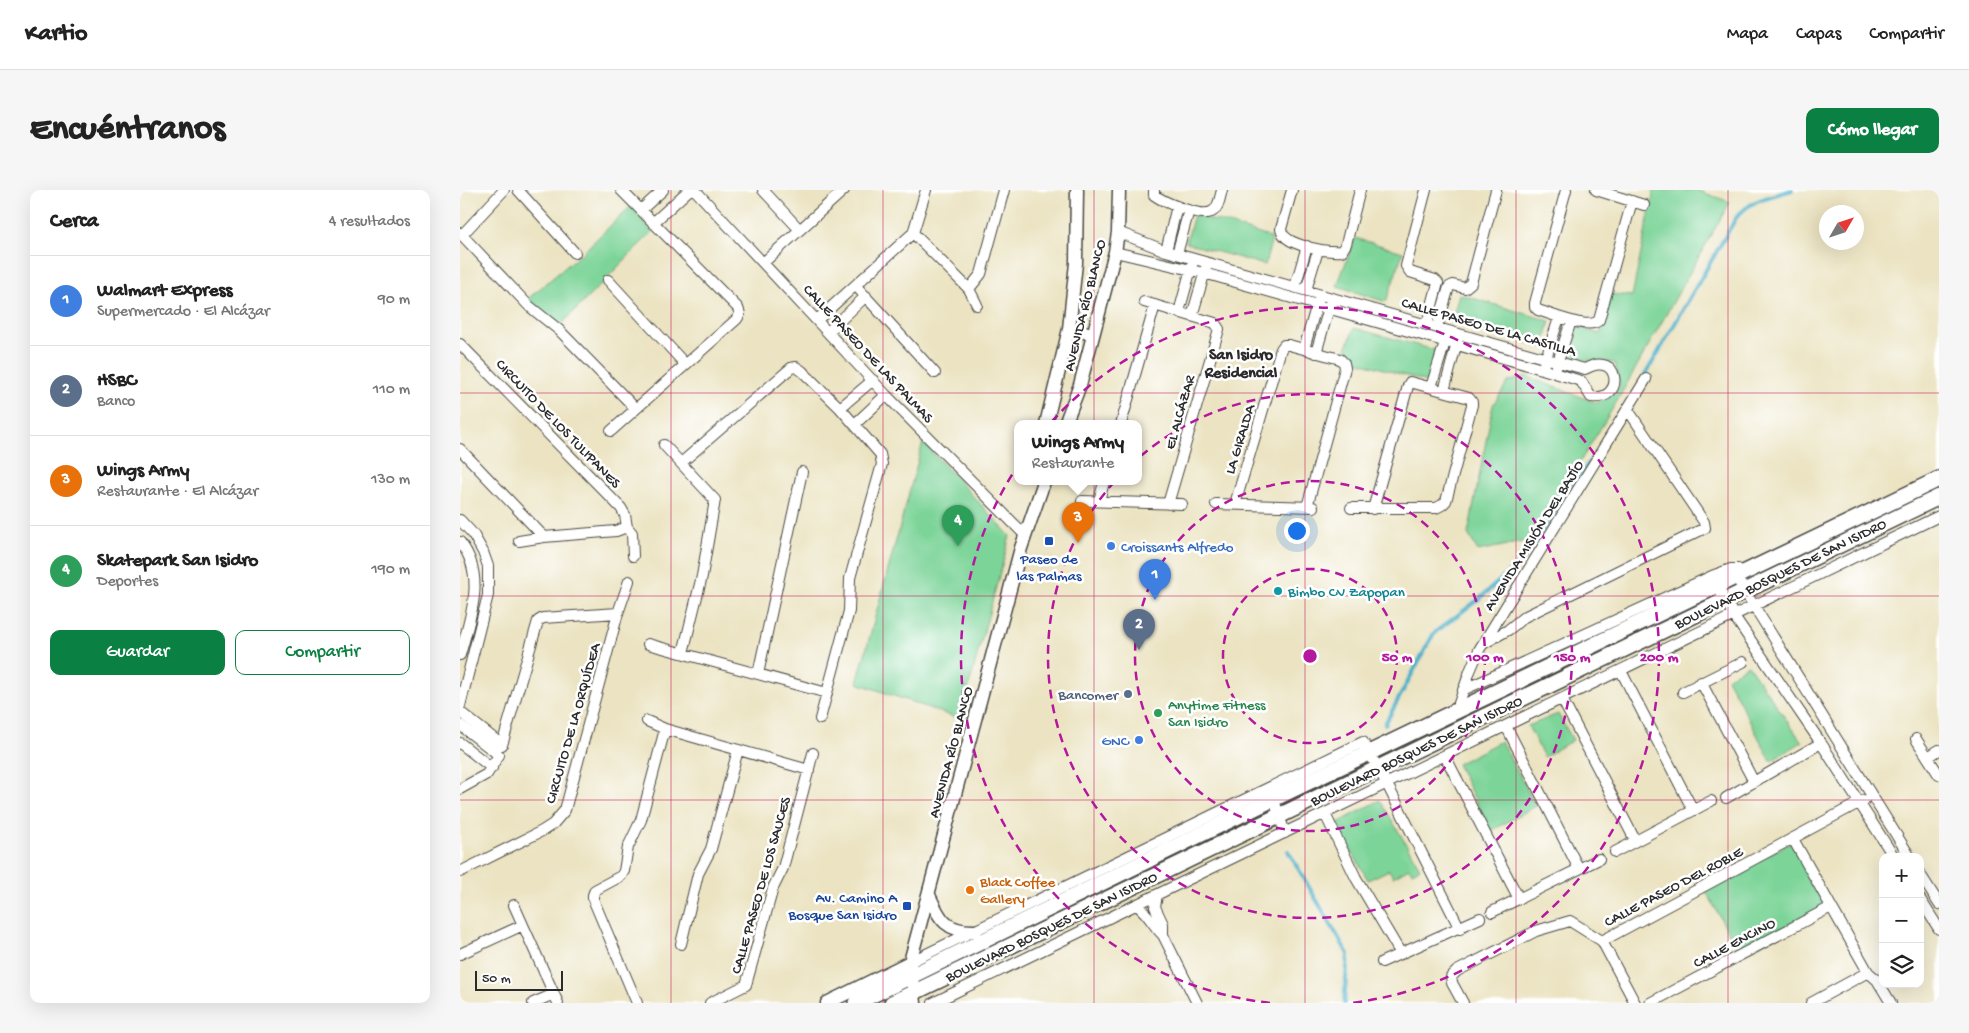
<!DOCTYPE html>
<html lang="es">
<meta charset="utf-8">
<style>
:root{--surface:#fff;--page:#f6f6f6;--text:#222;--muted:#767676;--line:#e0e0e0;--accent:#0b8043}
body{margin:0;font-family:"Gochi Hand",sans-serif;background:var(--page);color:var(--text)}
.controls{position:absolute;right:15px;bottom:15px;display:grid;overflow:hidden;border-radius:10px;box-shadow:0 5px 20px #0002}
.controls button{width:45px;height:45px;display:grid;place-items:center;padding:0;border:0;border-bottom:1px solid var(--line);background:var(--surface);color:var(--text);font:25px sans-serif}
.compass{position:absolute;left:1359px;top:15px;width:45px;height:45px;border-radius:50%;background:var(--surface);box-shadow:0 5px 20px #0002;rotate:51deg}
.scale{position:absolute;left:15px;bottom:12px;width:88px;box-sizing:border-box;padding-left:5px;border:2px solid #2b2b2b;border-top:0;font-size:14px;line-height:18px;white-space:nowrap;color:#2b2b2b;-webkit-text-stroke:4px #fff;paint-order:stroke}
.you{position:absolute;left:836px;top:340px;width:18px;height:18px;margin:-12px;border:4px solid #fff;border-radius:50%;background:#1a73e8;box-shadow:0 0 0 8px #1a73e833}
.badge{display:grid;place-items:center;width:32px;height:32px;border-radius:50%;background:var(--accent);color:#fff;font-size:16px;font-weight:700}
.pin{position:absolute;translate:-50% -41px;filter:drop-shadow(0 1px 2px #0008)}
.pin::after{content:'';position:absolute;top:26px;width:18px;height:15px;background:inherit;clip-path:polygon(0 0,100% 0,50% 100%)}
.popup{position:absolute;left:554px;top:230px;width:128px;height:65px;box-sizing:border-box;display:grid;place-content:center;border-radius:10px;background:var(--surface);filter:drop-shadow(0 1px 4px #0005);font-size:16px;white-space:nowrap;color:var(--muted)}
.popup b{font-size:19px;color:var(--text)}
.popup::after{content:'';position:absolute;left:50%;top:100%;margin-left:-10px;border:10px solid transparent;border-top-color:var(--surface)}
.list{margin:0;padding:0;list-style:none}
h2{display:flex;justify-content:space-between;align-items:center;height:65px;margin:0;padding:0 20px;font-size:21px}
h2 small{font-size:16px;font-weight:400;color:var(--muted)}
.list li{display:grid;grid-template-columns:32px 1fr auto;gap:15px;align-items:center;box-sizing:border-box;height:90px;padding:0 20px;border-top:1px solid var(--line)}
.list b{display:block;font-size:19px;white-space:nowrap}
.list p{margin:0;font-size:16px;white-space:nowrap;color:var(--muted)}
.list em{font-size:16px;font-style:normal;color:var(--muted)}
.actions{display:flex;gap:10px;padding:15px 20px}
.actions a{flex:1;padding:11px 0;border:1px solid var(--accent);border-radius:10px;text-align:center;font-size:18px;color:var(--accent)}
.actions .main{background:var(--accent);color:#fff}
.icon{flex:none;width:28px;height:28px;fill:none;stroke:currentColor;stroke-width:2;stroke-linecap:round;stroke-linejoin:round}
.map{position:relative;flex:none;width:1479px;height:813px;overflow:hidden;border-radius:10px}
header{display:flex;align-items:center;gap:30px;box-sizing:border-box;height:70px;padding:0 25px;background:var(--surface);border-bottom:1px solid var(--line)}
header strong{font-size:24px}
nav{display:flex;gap:28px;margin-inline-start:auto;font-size:18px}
.intro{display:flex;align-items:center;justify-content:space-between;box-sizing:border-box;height:120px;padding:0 30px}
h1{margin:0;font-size:35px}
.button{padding:12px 22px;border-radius:10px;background:var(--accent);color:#fff;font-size:18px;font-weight:700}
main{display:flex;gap:30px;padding:0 30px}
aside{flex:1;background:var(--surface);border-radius:10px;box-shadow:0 5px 20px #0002}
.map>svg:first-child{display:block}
.green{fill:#7dd499;stroke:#548062}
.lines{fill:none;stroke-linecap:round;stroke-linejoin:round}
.stream{stroke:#4bb0ca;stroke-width:4}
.minor-casing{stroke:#484742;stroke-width:12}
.tertiary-casing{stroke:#484742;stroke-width:15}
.secondary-casing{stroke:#484742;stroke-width:18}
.minor{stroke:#fff;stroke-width:10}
.tertiary{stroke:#fff;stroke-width:12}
.secondary{stroke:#fff;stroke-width:15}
.grid{fill:none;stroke:#c2185b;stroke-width:1;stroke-opacity:0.55}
.ring{fill:none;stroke:#b5179e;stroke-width:2.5;stroke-dasharray:9 6}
.transit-dot{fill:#1a4fb4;stroke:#fff;stroke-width:2}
.shop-dot{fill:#3f7fe0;stroke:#fff;stroke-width:2}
.culture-dot{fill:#0f9aa8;stroke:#fff;stroke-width:2}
.service-dot{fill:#5c6f8a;stroke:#fff;stroke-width:2}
.leisure-dot{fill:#2e9e5b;stroke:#fff;stroke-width:2}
.food-dot{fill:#e8710a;stroke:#fff;stroke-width:2}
.labels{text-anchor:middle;stroke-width:5;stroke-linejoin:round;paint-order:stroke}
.street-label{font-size:15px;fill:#2b2b2b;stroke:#fff}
.shop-label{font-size:15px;fill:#366cbe;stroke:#fff;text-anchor:start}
.transit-label{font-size:15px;fill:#164399;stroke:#fff}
.culture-label{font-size:15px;fill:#0d838f;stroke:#fff;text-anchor:start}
.service-label{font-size:15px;fill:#4e5e75;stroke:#fff;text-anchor:end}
.leisure-label{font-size:15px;fill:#27864d;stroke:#fff;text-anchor:start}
.food-label{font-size:15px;fill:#c56008;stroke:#fff;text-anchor:start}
.neighbourhood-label{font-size:16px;font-weight:bold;fill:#2b2b2b;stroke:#fff}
.centre{fill:#b5179e;stroke:#fff;stroke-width:2.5}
.ring-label{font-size:15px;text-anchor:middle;font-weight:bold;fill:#b5179e;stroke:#fff;stroke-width:5;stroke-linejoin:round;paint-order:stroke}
</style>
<header>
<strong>Kartio</strong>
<nav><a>Mapa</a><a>Capas</a><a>Compartir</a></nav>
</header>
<div class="intro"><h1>Encuéntranos</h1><a class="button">Cómo llegar</a></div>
<main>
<aside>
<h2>Cerca<small>4 resultados</small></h2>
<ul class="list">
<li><span class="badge" style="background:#3f7fe0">1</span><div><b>Walmart Express</b><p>Supermercado · El Alcázar</p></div><em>90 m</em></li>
<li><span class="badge" style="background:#5c6f8a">2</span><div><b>HSBC</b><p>Banco</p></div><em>110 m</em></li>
<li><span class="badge" style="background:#e8710a">3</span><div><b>Wings Army</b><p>Restaurante · El Alcázar</p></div><em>130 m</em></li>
<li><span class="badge" style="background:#2e9e5b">4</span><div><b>Skatepark San Isidro</b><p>Deportes</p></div><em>190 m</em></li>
</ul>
<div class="actions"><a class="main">Guardar</a><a>Compartir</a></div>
</aside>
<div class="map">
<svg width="1479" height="813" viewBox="0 0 1479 813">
<rect width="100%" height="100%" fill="#fff"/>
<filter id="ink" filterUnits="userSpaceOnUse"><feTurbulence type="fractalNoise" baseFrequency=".02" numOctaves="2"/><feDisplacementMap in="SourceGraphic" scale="10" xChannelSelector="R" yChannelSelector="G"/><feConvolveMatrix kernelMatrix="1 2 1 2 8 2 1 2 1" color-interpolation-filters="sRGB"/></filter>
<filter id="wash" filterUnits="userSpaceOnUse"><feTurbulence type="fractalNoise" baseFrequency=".0096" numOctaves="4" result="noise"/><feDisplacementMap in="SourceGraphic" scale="20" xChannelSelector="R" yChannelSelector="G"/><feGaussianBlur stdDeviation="1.12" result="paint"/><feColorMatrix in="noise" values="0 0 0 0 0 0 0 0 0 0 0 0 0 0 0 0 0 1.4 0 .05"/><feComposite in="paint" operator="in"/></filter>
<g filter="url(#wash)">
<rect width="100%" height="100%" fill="#ebe3c1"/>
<path class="green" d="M1194,0H1236L1270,12L1153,218L1072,350L1018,361L1008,344L1033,215L1048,192L1066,186L1137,213L1160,197L1155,173L1120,169L1107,164L1115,136L1140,144L1151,104L1172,106Z
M171,16L192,42L98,138L65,113L71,106L121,64Z
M734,25L751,30L759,31L812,48L805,75L726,53Z
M895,48L943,62L926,112L877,96Z
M999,104L1090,131L1083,157L992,131Z
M894,138L975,160L967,192L883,167Z
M463,252L550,346L500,529L397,493Z
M1288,475L1342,552L1311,571L1267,488Z
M1098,524L1113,550L1084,567L1068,536Z
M1041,551L1076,616L1031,641L997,574Z
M920,610L960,678L952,682L949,678L933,687L929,680L908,690L876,634Z
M1331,653L1370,718L1281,765L1244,698Z"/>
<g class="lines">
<path class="stream" d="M1184,187L1276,28C1291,9 1309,7 1332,0
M925,534L974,443L1019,409L1067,366L1129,272
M828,661L888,764L884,813"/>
</g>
</g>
<g filter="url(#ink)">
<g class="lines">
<g class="minor-casing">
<path id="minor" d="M58,0L115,63
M235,0L426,205L565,345
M303,0L339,39
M694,0V5C704,12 743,29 753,21C759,17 760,7 762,0
M832,0L821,39C823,56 867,62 882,61L886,54L900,0
M966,0L946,76L950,82L975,90L978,93L967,134
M1106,0L1075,113V117L1078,120C1091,124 1130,141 1139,130L1172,11
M1136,0L1184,15
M181,20L203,0
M193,33L229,0
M0,43L69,116L99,140L175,218
M453,43L509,99L517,115
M2,45L44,0
M706,61L717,16
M655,62L744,83L1082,179L1121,191L1131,207C1166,212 1160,159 1125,179L1098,172L706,61L658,42
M717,64L729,20
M303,73L384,0
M148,90L225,174
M396,96L475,183
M835,97L847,56
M509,99L521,84L544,0
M846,100L858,60
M684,112L755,133L759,139L708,314
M719,122L732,75
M732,126L746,78
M357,130L453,43L466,0
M977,137L989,97L993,95L1005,98L1011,93L1036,0
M368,142L406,106
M0,154L161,318L165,325L167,337L156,341L84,347L59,351
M844,159L858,110
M856,163L871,111
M1084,174L1099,128
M1096,178L1111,131
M971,197L987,146
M984,201L998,149
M380,218L413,190
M395,234L426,205
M661,234L695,115
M151,241L277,129L280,124L278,118L161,0
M204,255L255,310L242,386L223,463
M0,259L84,347
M221,273L331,178L336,177L342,181L380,218L420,264L422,274L390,388L389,421L360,529
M622,311L722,314
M639,311L644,292
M756,314L853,317
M775,314L821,159L824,155H829L880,169L884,173L885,178L847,317
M891,318H976L982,315L986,311L1012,215V212L1009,208L950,192L948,196L913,319
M0,330L13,344L23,362L28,376V405L0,516
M167,337L172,343L173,366
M0,352C27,386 10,428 0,465
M1271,379L1450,667
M1252,386L1274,426L1361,553L1434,667
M158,423L169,391
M188,454L367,503
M1023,454L1048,440L1064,427L1245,338L1244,332L1168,220
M1161,481L1233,620
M298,484L342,282
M1241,492L1294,592
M1003,500L1252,386L1271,379H1278
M1223,502L1283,472
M1102,509L1175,650
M0,522L42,555L78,431L83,428L158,423L105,620L93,634L82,641L0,682
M996,522L1010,481L1019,460L1186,189
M187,531L205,539L349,580
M0,535L39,565L27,584L0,599
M1046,536L1119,679
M1456,549L1479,585
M0,553L32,578
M985,566L1059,709
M1468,567L1479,560
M812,604L825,643
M1266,608L1361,553
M865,624L896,688L941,764
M1333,649L1408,782L1417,790L1431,813
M1155,662L1251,611
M1460,684L1479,714
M697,705L695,717L703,734V745
M1460,709L1479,739
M54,715L98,813
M676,715C688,722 693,736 703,745L737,813
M1032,722L1139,669
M1142,751L1404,610
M221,754L238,684L251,659L278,560
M0,764L63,735
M450,772L903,552L927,594L1000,739
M922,772L1020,728
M73,813L94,804
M177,813L133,709V705L135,700L161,686L164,681L168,657L181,630L205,539
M250,813L286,795L313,698L323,678L353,563
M473,813L1479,326
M1003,813L992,793L991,787L997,781L1076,741L1110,731L1142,751L1175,813
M1190,813L1371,717
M1351,813L1408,782"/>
</g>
<g class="tertiary-casing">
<path id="tertiary" d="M609,139L633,144
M586,234L609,139L616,73L617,0
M605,234L620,195L655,62L658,42L659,0
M469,705C480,730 486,742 516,741
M367,813L450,772
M455,813L450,772L561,358L584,292"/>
</g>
<g class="secondary-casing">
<path id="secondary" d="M396,813L813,609L1479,289
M432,813L1479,307"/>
</g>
<use href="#minor" class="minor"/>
<use href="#tertiary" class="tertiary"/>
<use href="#secondary" class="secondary"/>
</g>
</g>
<path class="grid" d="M211,0V813M423,0V813M634,0V813M845,0V813M1056,0V813M1268,0V813M0,203H1479M0,406H1479M0,610H1479"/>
<g class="ring">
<circle cx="850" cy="466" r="87"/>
<circle cx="850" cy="466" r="175"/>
<circle cx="850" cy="466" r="262"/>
<path d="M810 813A349 349 0 1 1 890 813"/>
</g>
<g class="transit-dot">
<rect x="584" y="346" width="10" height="10" rx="2.5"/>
<rect x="442" y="711" width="10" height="10" rx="2.5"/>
</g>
<g class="shop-dot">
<circle cx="651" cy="356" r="5"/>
<circle cx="679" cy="550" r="5"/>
</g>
<circle class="culture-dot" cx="818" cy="401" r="5"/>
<circle class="service-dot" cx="668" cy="504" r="5"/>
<circle class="leisure-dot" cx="698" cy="523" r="5"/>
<circle class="food-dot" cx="510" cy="700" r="5"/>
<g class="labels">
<g class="street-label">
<text transform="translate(624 115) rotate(-76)" y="5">AVENIDA RÍO BLANCO</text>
<text transform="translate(1029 136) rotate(16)" y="5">CALLE PASEO DE LA CASTILLA</text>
<text transform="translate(409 163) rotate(47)" y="5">CALLE PASEO DE LAS PALMAS</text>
<text transform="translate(719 222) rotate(-74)" y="5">EL ALCÁZAR</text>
<text transform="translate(99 233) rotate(46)" y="5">CIRCUITO DE LOS TULIPANES</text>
<text transform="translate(779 249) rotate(-73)" y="5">LA GIRALDA</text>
<text transform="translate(1073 345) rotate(-58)" y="5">AVENIDA MISIÓN DEL BAJÍO</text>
<text transform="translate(1320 383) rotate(-26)" y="5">BOULEVARD BOSQUES DE SAN ISIDRO</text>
<text transform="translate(112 533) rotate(-74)" y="5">CIRCUITO DE LA ORQUÍDEA</text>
<text transform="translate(956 560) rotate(-26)" y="5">BOULEVARD BOSQUES DE SAN ISIDRO</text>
<text transform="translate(490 562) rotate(-75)" y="5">AVENIDA RÍO BLANCO</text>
<text transform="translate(300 695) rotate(-74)" y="5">CALLE PASEO DE LOS SAUCES</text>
<text transform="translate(1213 696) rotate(-28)" y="5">CALLE PASEO DEL ROBLE</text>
<text transform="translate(591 736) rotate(-26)" y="5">BOULEVARD BOSQUES DE SAN ISIDRO</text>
<text transform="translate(1274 752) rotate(-28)" y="5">CALLE ENCINO</text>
</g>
<g class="shop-label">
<text x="661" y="361">Croissants Alfredo</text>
<text x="669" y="555" text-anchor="end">GNC</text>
</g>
<g class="transit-label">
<text x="589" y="373">Paseo de<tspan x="589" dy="17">las Palmas</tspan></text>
<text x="437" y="712" text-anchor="end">Av. Camino A<tspan x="437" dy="17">Bosque San Isidro</tspan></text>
</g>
<g class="culture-label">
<text x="828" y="406">Bimbo CV Zapopan</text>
</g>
<g class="service-label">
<text x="658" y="509">Bancomer</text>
</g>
<g class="leisure-label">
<text x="708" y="519">Anytime Fitness<tspan x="708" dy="17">San Isidro</tspan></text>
</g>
<g class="food-label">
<text x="520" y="696">Black Coffee<tspan x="520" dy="17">Gallery</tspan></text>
</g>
<g class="neighbourhood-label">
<text x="781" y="169">San Isidro<tspan x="781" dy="18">Residencial</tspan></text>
</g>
</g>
<circle cx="850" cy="466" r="8" class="centre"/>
<g class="ring-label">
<text x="937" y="471">50 m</text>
<text x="1025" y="471">100 m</text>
<text x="1112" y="471">150 m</text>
<text x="1199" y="471">200 m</text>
</g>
</svg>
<div class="controls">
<button>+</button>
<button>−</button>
<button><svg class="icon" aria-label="layers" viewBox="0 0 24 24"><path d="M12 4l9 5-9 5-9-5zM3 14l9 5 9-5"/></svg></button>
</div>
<svg class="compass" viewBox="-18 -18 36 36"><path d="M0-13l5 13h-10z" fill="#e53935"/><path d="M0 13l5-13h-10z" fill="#767676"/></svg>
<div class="scale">50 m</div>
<div class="you"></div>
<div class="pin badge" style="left:695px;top:410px;background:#3f7fe0">1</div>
<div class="pin badge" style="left:679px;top:460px;background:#5c6f8a">2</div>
<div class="pin badge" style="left:618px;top:353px;background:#e8710a">3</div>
<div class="popup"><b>Wings Army</b>Restaurante</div>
<div class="pin badge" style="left:498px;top:356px;background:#2e9e5b">4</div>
</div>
</main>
